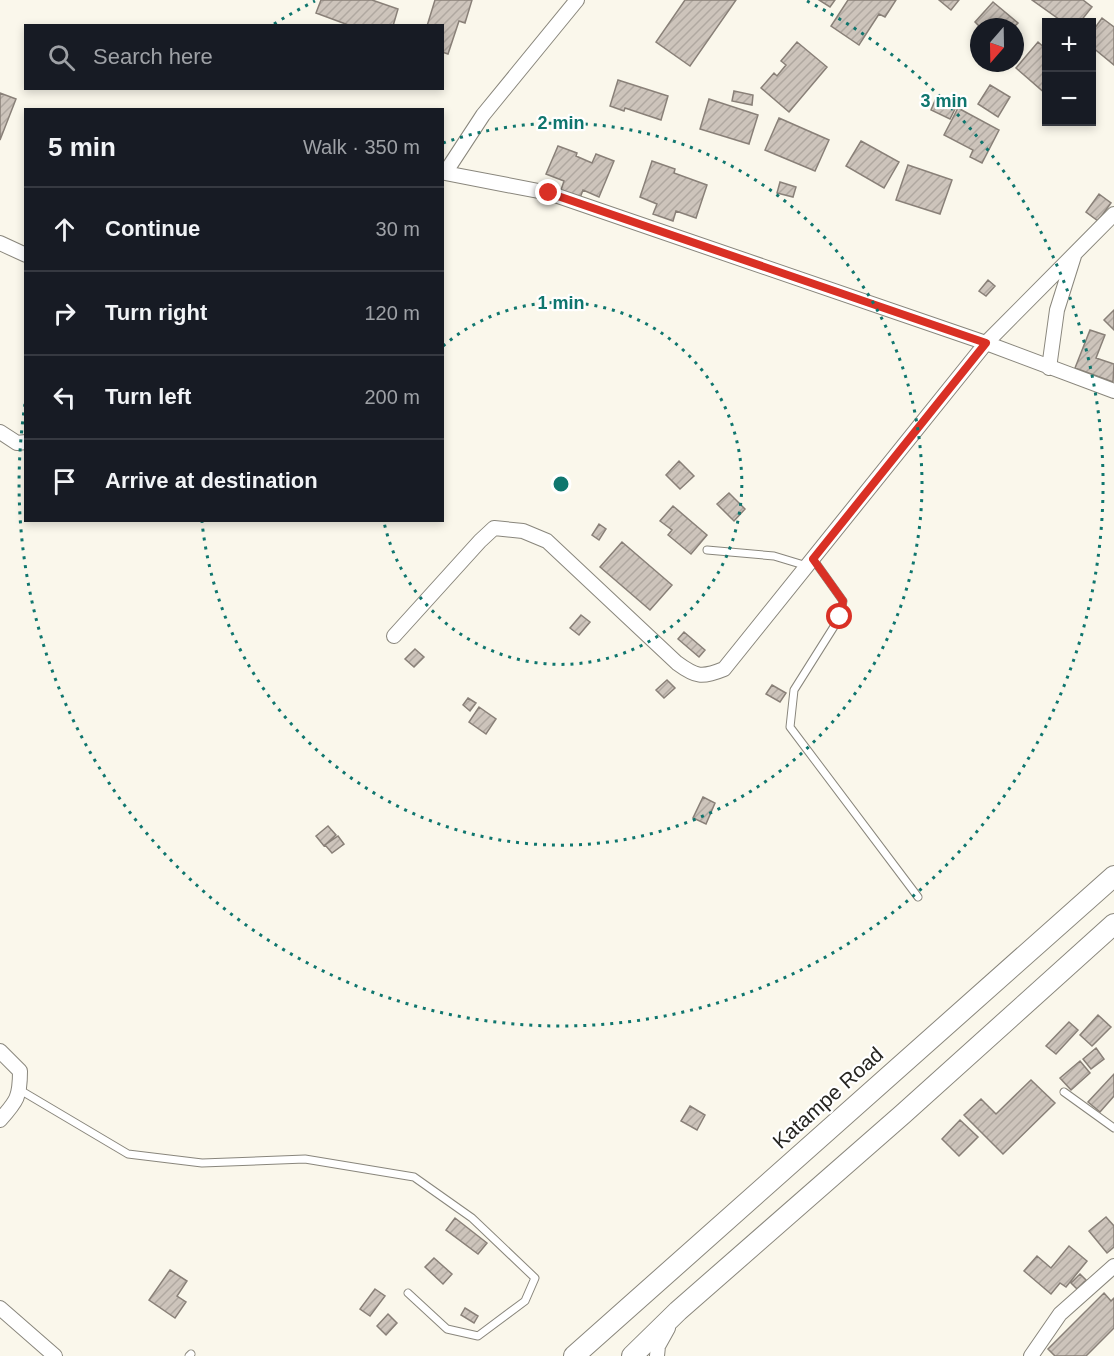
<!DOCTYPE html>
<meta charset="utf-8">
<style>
:root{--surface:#171b24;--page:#242831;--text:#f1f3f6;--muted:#9ea1a6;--line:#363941}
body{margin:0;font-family:Helvetica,sans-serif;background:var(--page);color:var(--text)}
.controls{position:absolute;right:18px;top:18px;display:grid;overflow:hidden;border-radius:0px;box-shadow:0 3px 9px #0003}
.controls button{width:54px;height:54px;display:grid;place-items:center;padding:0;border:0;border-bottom:2px solid var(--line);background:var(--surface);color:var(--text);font:30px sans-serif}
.compass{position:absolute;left:970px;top:18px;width:54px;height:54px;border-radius:50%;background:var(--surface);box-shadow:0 3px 9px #0003;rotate:200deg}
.stop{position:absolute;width:18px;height:18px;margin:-14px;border:4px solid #d93025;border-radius:50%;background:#fff}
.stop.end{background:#d93025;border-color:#fff;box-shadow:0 2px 6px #0008}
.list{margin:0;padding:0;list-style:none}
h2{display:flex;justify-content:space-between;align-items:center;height:78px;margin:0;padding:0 24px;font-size:26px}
h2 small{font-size:20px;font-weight:400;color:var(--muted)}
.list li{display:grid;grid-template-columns:39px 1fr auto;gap:18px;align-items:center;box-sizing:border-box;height:84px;padding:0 24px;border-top:2px solid var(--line)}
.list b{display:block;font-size:22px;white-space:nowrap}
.list em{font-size:20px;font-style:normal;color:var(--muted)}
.icon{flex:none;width:33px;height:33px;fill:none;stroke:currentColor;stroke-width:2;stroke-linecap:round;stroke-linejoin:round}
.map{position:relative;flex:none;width:1114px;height:1356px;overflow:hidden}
.search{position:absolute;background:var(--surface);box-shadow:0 3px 9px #0003;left:24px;top:24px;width:420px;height:66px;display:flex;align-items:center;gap:15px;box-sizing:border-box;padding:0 21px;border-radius:0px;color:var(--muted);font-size:22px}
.panel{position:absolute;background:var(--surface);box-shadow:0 3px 9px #0003;left:24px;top:108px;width:420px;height:414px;border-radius:0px}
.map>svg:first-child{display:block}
.building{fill:url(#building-hatch);stroke:#898078;stroke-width:1.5}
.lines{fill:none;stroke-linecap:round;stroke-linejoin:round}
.lane-casing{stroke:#89867c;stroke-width:9}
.street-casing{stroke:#89867c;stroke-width:16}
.secondary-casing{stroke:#89867c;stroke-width:22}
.lane{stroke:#fff;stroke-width:7}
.street{stroke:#fff;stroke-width:14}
.secondary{stroke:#fff;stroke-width:20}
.route{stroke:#d93025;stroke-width:8}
.ring{fill:none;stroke:#0f766e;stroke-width:3;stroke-dasharray:3 6}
.labels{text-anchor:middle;stroke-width:4.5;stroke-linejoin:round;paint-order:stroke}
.street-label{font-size:21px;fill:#262521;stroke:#fff}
.centre{fill:#0f766e;stroke:#fff;stroke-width:3}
.ring-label{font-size:18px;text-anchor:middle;font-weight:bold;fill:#0f766e;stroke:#fff;stroke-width:4.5;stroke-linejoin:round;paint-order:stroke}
</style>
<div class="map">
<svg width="1114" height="1356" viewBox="0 0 1114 1356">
<defs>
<pattern id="building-hatch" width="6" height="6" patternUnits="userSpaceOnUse" patternTransform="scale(1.5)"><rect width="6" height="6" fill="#cdc4bb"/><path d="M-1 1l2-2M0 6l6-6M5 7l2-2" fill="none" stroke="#b0a8a0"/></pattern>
</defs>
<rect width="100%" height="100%" fill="#faf7eb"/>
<path class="building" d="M321,0H372L398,9L393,26H351L316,13Z
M435,0H472L465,23L459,21L448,54L442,52V26H427Z
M685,0H736L690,66L656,42Z
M819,0H835L830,7Z
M848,0H896L885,17L879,14L859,45L831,26Z
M939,0H959L951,10Z
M1032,0H1083L1092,7L1080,22H1063Z
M993,2L1018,23L1014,27H980L975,22Z
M1102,18L1114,27V65L1092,47V32Z
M797,42L827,67L789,112L761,88L774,73L777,76L786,65L781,61Z
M1038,42L1046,49V94L1016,68Z
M618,80L668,96L661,120L625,108L624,111L610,106Z
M990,85L1010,97L998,117L978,104Z
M734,91L753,95L752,105L732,101Z
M0,93L16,99L0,140Z
M937,96L957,105L950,119L931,110Z
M709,99L758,115L749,144L700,129Z
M958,108L999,130L982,163L970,157L973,150L944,135Z
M779,118L829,140L815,171L765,150Z
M861,141L899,162L884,188L846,166Z
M558,146L577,153L576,156L592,163L596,154L614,161L599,197L583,190L580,198L561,190L564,181L546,174Z
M652,161L675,169L674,173L707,185L696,218L676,211L673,221L653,214L657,204L640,197Z
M908,165L952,180L940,214L896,200Z
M780,182L796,187L793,197L777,193Z
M1099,194L1111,203L1098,221L1086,212Z
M988,280L995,286L986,296L979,291Z
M1114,310V330L1104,320Z
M1090,330L1105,335L1096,358L1114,364L1113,382L1075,368Z
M679,461L694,476L680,489L666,475Z
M729,493L745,509L734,521L717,504Z
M673,506L707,535L691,554L668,535L672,530L660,521Z
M599,524L606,529L599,540L592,535Z
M622,542L672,585L650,610L600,567Z
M581,615L590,622L579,635L570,628Z
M684,632L705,650L699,657L678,639Z
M415,649L424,657L414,667L405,659Z
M667,680L675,688L664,698L656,690Z
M772,685L786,693L780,702L766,694Z
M468,698L476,703L470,711L463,705Z
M479,707L496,719L486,734L469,722Z
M703,797L715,803L706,824L693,818Z
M328,826L336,835L324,846L316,836Z
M338,836L344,844L332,853L325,845Z
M1098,1015L1111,1027L1092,1046L1080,1035Z
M1069,1022L1078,1030L1056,1054L1046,1046Z
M1096,1048L1104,1059L1091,1069L1083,1059Z
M1080,1061L1090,1073L1071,1090L1060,1078Z
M1114,1074V1096L1100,1112L1088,1102Z
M1031,1080L1055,1103L1003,1154L964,1115L981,1099L996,1114Z
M690,1106L705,1115L697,1130L681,1121Z
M960,1120L978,1137L959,1156L942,1139Z
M1106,1217L1114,1226V1247L1107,1253L1089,1231Z
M455,1218L487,1243L478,1254L446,1230Z
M1069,1246L1087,1261L1066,1287L1060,1283L1051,1294L1024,1271L1037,1256L1051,1268Z
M434,1258L452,1274L443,1284L425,1267Z
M170,1270L187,1281L177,1296L186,1302L175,1318L149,1300Z
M1080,1274L1086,1280L1077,1289L1071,1283Z
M375,1289L385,1296L370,1316L360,1309Z
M1104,1293L1111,1301L1114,1298V1328L1086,1356H1055L1048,1349Z
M465,1308L478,1316L474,1323L461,1315Z
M388,1314L397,1323L386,1335L377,1326Z"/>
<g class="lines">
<g class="lane-casing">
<path id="lane" d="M707,550L774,556L807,566
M813,559L843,601L840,617L794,690L790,727L918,897
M20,1090L128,1154L202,1163L305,1159L414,1177L472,1218L535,1278L525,1301L478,1336L447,1329L408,1293
M1064,1092L1114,1128
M189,1356L191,1354"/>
</g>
<g class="street-casing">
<path id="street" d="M577,0L483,115L445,173L549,193L986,343L1114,391
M0,243L26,255
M1049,368L1057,310L1074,256
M0,432L17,443L26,442
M394,636L480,541L494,528L523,531L547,541L677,663C696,677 702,678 724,669L986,343L1114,214
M0,1051L20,1071C20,1097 17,1101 0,1120
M0,1308L55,1356
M657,1356L658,1346L668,1328
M1031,1356L1060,1314L1114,1266"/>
</g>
<g class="secondary-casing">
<path id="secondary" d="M574,1356L1114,876
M632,1356L678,1311L903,1114L1114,924"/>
</g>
<use href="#lane" class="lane"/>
<use href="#street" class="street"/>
<use href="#secondary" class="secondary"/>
</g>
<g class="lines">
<path class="route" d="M549,193L986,343L813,559L843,601L840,617"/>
</g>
<g class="ring">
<path d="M443 346A181 181 0 1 1 384 522"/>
<path d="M443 143A361 361 0 1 1 202 522"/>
<path d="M274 24A542 542 0 0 1 315 1M807 1A542 542 0 1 1 25 404"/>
</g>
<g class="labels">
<g class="street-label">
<text transform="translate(828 1098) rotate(-42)" y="7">Katampe Road</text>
</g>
</g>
<circle cx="561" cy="484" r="9" class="centre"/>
<g class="ring-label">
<text x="944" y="107">3 min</text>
<text x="561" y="129">2 min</text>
<text x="561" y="309">1 min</text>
</g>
</svg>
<div class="controls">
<button>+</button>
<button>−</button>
</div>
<svg class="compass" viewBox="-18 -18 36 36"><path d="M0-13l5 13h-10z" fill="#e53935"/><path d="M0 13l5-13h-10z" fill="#9ea1a6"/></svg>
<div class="stop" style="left:840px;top:617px"></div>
<div class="stop end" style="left:549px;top:193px"></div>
<div class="search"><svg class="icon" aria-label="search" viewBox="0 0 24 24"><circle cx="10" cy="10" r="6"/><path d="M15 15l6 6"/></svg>Search here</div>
<section class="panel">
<h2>5 min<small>Walk · 350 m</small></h2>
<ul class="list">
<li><svg class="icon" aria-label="ahead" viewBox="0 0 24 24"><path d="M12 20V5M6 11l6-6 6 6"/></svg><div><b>Continue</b></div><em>30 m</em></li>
<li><svg class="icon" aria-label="right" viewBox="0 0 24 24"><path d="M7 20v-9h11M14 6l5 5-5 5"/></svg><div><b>Turn right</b></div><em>120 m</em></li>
<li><svg class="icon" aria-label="left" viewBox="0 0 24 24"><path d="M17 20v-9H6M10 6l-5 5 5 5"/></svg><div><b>Turn left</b></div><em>200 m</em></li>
<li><svg class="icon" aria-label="arrive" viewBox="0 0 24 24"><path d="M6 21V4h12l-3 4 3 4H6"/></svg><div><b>Arrive at destination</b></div></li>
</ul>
</section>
</div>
